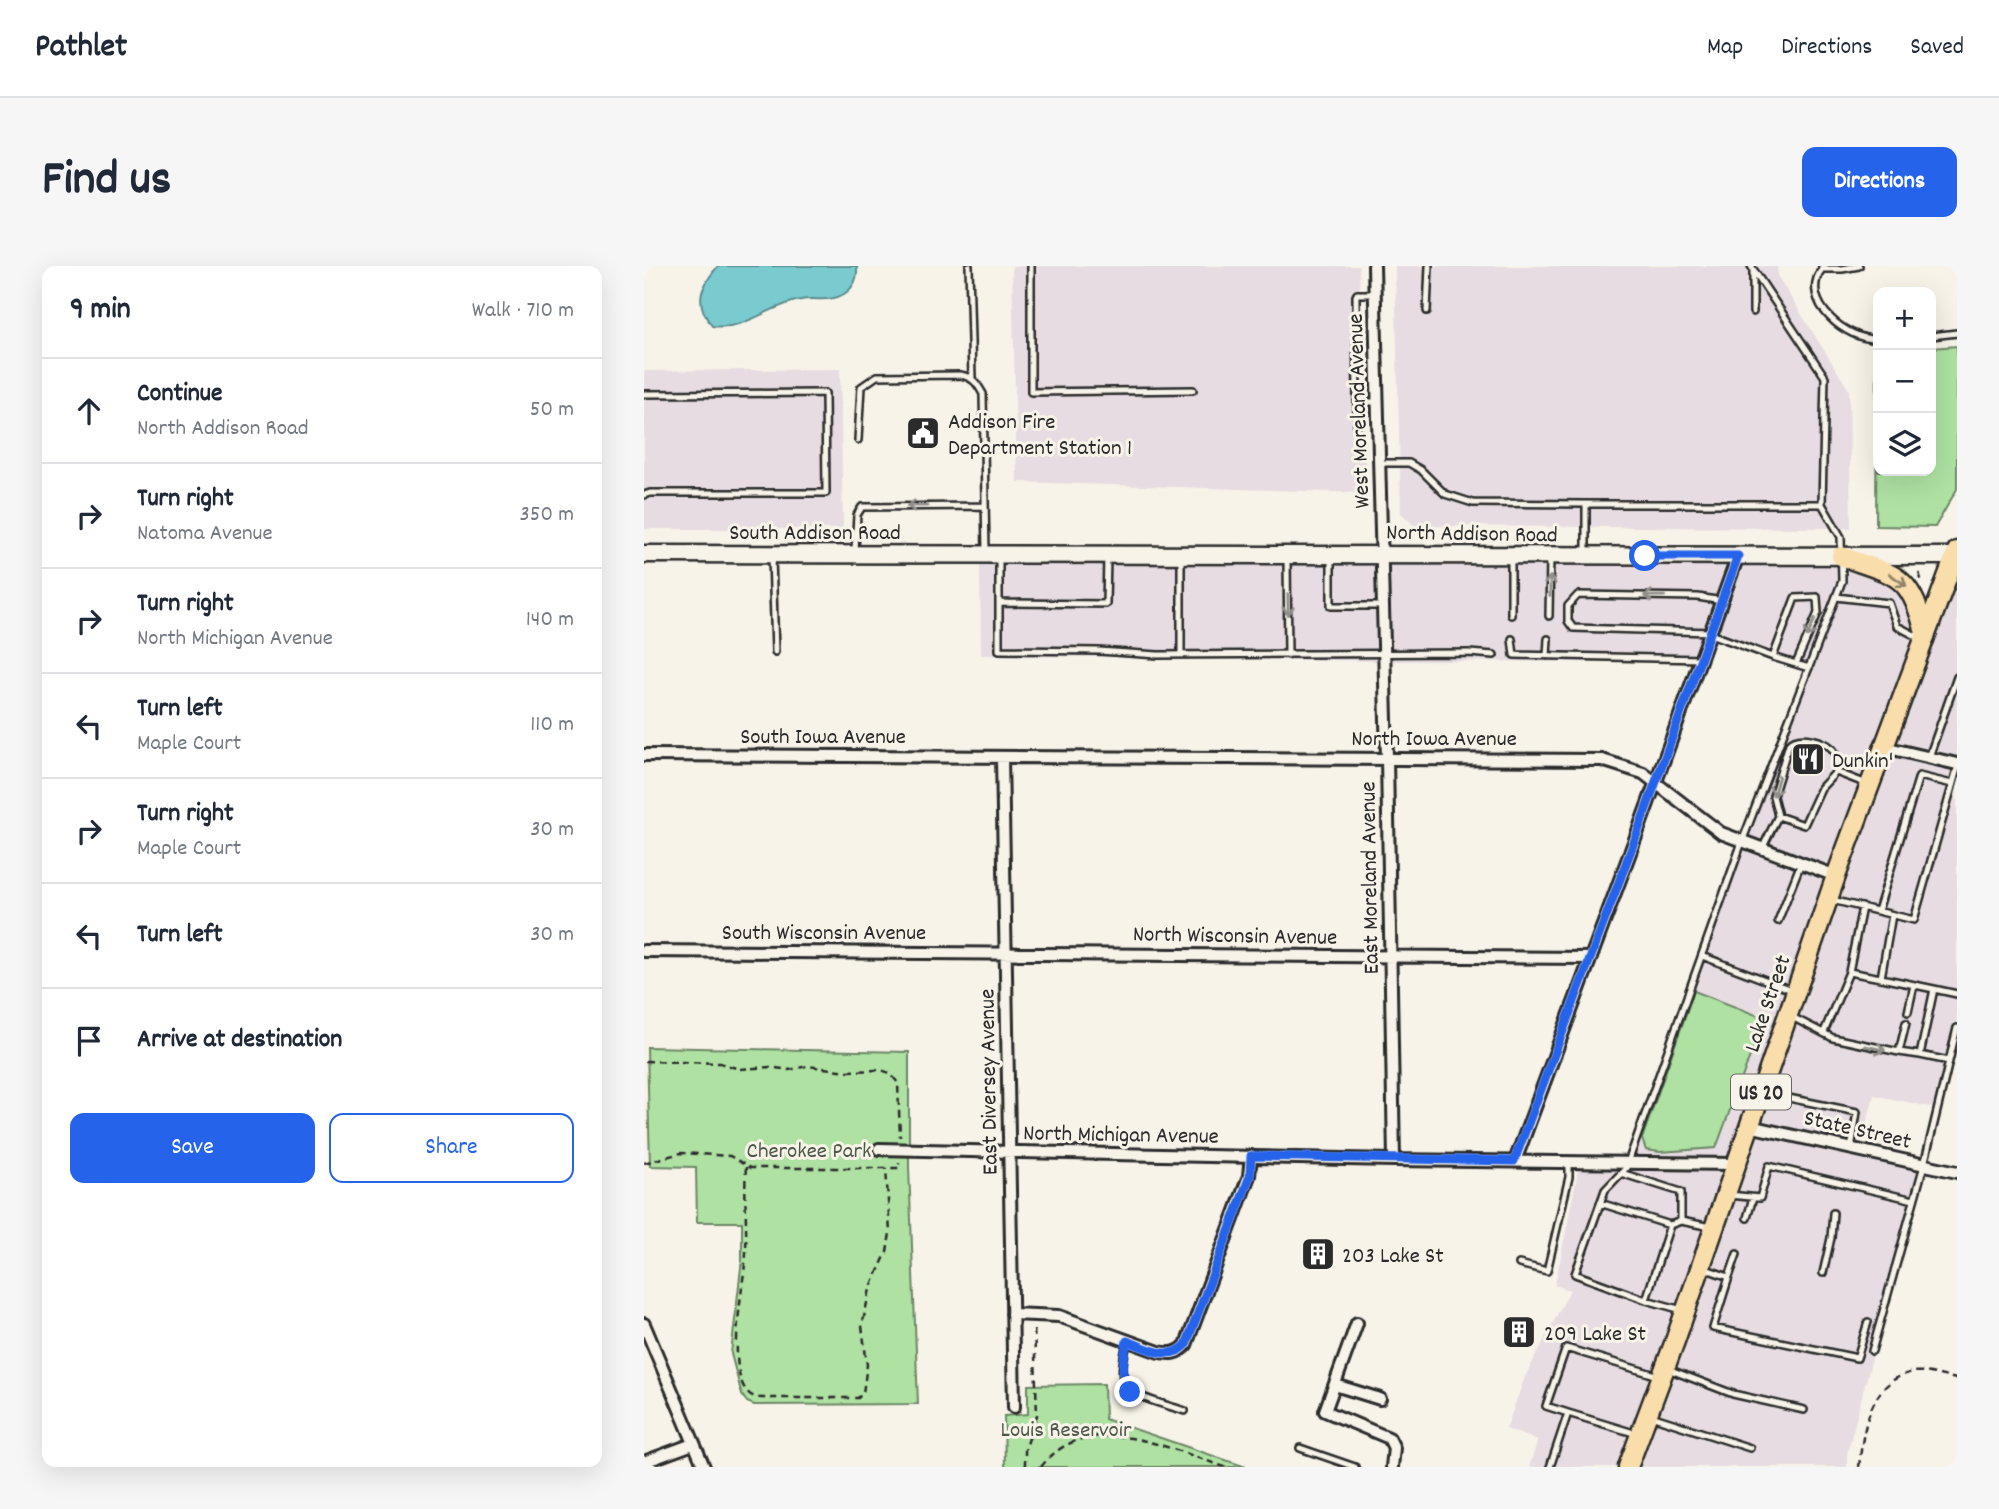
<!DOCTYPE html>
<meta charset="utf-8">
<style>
:root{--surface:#fff;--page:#f6f6f7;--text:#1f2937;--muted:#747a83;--line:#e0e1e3;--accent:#2563eb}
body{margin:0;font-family:Dekko,sans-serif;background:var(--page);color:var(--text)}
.controls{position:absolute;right:21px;top:21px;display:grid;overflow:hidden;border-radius:14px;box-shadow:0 7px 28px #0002}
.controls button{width:63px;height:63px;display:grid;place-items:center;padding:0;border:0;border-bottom:2px solid var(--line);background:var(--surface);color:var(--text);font:35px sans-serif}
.stop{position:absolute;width:21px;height:21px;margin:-16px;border:5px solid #2563eb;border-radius:50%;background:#fff}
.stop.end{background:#2563eb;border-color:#fff;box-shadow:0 2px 7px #0008}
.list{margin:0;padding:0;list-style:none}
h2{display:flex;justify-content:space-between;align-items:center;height:91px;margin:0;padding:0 28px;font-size:30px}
h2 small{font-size:23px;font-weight:400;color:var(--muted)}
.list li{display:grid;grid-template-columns:46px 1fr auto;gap:21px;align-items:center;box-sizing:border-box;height:105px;padding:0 28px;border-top:2px solid var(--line)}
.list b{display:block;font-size:26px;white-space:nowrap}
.list p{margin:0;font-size:23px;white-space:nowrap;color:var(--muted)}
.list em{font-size:23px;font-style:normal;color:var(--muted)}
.actions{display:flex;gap:14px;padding:21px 28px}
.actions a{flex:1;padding:16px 0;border:2px solid var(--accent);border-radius:14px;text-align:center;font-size:24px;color:var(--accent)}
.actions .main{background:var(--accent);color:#fff}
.icon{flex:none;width:38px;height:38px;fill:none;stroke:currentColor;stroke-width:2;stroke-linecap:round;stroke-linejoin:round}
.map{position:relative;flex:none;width:1313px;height:1201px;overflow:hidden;border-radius:14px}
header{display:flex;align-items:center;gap:42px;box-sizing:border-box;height:98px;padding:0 35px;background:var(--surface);border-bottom:2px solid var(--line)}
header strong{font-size:33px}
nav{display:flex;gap:38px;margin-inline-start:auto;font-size:24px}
.intro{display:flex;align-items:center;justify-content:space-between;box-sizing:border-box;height:168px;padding:0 42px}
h1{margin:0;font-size:49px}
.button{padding:18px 32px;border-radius:14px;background:var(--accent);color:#fff;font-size:24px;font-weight:700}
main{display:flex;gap:42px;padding:0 42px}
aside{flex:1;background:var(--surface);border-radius:14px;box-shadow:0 7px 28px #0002}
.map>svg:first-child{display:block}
.built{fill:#e6dce1}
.green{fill:#aee1a2;stroke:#6c8666;stroke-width:2}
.water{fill:#79cbd0;stroke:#5a8b8e;stroke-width:2}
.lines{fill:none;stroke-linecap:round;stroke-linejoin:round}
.lane-casing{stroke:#2b2b2b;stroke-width:10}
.street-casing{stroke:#2b2b2b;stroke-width:16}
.secondary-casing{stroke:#2b2b2b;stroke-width:21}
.primary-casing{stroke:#2b2b2b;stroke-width:23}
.path{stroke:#2b2b2b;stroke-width:2.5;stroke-dasharray:7 5;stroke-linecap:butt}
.lane{stroke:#f7f3e8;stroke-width:5}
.street{stroke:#f7f3e8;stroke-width:10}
.secondary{stroke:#f7f3e8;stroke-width:16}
.primary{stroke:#f9deab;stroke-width:18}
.oneway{stroke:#918f8a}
.oneway2{stroke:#92846b}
.route{stroke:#2563eb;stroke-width:9}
.labels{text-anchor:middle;stroke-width:6;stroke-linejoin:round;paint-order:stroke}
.shield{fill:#f7f3e8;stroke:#686764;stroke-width:2}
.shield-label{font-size:21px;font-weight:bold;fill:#2b2b2b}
.street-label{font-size:23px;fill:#2b2b2b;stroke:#f7f3e8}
.poi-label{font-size:23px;fill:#2b2b2b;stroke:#f7f3e8;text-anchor:start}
.park-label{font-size:23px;fill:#4c5849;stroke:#f7f3e8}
</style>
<header>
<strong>Pathlet</strong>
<nav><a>Map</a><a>Directions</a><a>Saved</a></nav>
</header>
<div class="intro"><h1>Find us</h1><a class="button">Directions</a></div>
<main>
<aside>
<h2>9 min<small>Walk · 710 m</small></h2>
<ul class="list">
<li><svg class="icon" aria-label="ahead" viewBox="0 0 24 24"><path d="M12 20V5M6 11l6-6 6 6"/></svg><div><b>Continue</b><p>North Addison Road</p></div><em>50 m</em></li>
<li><svg class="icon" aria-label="right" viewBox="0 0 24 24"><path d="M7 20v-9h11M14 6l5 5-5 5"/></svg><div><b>Turn right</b><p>Natoma Avenue</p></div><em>350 m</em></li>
<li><svg class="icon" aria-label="right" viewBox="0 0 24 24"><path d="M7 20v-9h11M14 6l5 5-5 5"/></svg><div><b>Turn right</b><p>North Michigan Avenue</p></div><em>140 m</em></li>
<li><svg class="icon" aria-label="left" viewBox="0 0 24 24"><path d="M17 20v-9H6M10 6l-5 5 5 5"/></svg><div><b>Turn left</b><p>Maple Court</p></div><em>110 m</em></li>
<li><svg class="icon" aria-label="right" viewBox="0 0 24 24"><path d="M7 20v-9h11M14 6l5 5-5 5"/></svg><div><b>Turn right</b><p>Maple Court</p></div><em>30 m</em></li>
<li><svg class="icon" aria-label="left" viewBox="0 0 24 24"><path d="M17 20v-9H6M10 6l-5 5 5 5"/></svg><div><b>Turn left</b></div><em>30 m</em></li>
<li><svg class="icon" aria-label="arrive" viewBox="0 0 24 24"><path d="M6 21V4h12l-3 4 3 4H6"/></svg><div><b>Arrive at destination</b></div></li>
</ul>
<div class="actions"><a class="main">Save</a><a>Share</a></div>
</aside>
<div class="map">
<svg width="1313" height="1201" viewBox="0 0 1313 1201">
<rect width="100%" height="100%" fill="#f7f3e8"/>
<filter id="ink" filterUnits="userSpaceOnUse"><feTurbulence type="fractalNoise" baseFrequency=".0143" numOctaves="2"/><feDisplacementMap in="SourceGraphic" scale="14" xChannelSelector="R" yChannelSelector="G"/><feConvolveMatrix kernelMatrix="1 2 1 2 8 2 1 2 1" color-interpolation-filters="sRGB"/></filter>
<g filter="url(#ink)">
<path class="built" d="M368,0H715L722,227L373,216Z
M751,0H1133L1134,11L1205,124L1207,262L771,260L757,247Z
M196,103L199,263H0V105Z
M1091,295L1054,396L743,395L337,389L336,299H732Z
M1097,297H1194L1246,311L1267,342L1269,360L1266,399L1090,896L981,894L1161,407L1068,371Z
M1313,297V494L1245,479Z
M1243,485L1313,506V772L1295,843L1230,829L1217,881L1110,857Z
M1108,864L1282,902L1221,1118L1203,1188V1201H988Z
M935,900L1088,901L980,1201H885L894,1174L862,1163L881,1111L926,1024L911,1019Z"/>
<path class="green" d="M1313,80V223L1291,261L1232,260L1233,85L1234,205H1287V82Z
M1050,725L1120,752L1072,882L1016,886L1002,884L998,873Z
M3,781L265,786V901L274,1138L110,1139L103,1136L98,1129L87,1088L98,993V956H53L52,901L6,900Z
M460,1118L461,1153L602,1201H361L360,1150L384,1148V1119Z"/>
<path class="water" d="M74,0H213C214,12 211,21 200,28C186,37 172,31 157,34C125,39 102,65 68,60C50,36 56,22 74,0Z"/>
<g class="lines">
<g class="lane-casing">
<path id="lane" d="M325,0L328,112
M387,0V126L549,124
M1178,0V3H1198L1215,0
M1109,3V46
M1178,3C1154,35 1203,75 1234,73
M730,28H713L712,30L713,136H734
M783,45L785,0
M1287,70L1313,67
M0,128L181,127L182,227H6L0,229
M713,136V161
M214,174L217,121L233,110L316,109C329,111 333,117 339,128L342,285
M735,197H765L777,204L801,228L829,237L942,238
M211,284L213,249L218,241L341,240
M942,287V238H1178
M355,289V337L462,338L463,291
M128,291L131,386
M867,291V349
M537,292V389
M643,292L644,389
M687,292V340H739
M1192,331L1245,337L1253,360L1278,373
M355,337V384L455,385L514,389L825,387L850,389
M905,350L906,290
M1068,366L929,362L924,355V340L934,329L1054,331L1078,335
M1067,368L1129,391L1165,402
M868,373L870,389L1058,393
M903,390L904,373
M1129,391L1151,332L1173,331L1174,347L1152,398
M1285,491L1313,411
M1134,550L1129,530L1145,478C1154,467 1183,474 1190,485C1195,492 1194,498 1192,506
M1119,581L1134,550L1160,559L1177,522L1192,506L1223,518
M1188,634L1270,654L1313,503
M1218,641L1205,706L1237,712L1248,649
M1234,645L1275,510L1308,518
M1134,655L1157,597
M1058,690L1150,725
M1237,712L1290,723L1276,789L1255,786
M1290,723L1313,728
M1264,746L1270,719
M1148,751L1189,772L1255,786L1262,757
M1180,766L1205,706
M1276,789L1305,795
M1120,827L1213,846L1207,883
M977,907L1037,926V955
M1085,929L1116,932L1125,900L1270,934
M956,937L1026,959L1037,955L1067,961
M1103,952L1109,932
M875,998L903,1005L925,911V896
M1059,1002L1085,1011L1069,1062L1213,1092L1224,1056
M1179,1007L1187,972L1189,947
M1085,1011L1093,988
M1002,1034L1026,959
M1038,1044L1002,1034L931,1008L961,924L982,902L1098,576L1198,315L1197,271L1178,238L1181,111L1107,0
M483,1075C481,1088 475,1107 481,1119C487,1131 527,1140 541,1145
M1228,1085L1280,899L1313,762
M1024,1103L1089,1128L1160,1144
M924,1147L993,1168
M1007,1150L1106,1182
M656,1182L711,1201
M906,1201L924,1147L902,1140L922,1082L1015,1110"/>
</g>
<g class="street-casing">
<path id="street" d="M730,0L743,492L750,894
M1240,481L1313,498
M0,489L958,494L999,507L1077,567L1192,610
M358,491L370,1141
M0,685L947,692
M1105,860L1313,906
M235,883L750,894L1092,898
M871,895L990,576L1094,290
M368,1048L415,1050L515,1086C526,1088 534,1088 542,1079L605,910L607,890
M713,1057L681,1145L745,1172L750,1182L748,1201
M0,1058L60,1201
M691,1119L736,1133
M0,1196L49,1178"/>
</g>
<g class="secondary-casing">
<path id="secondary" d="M0,288L1313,290"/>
</g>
<g class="primary-casing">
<path id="primary" d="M1197,290C1252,310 1266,306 1281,367
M984,1201L1031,1075L1192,610L1313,285"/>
</g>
<path class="path" d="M1275,307L1278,316
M1,795L76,797L95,803L126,801L145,804L163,800L204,805L237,804L246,807L254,817L256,871
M0,897L37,887L86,890L106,902H255V896
M102,901C100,929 103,958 102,987C101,1015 77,1119 111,1131C115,1132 118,1132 122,1132H214L219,1127L223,1099L218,1060L226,1023L243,986L246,967L242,902
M381,1201V1184L393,1149L390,1059
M397,1201C443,1141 525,1183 581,1201
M1215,1201C1219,1165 1225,1115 1269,1106C1282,1104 1300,1111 1313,1113"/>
<use href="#lane" class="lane"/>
<use href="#street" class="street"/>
<use href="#secondary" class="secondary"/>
<use href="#primary" class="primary"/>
</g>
<defs><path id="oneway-shaft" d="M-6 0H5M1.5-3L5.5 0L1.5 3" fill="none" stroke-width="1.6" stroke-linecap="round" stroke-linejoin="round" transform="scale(1.75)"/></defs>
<g class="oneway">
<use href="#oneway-shaft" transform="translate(273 240) rotate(180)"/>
<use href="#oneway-shaft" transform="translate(906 320) rotate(-89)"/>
<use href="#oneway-shaft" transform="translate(1010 330) rotate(-179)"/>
<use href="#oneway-shaft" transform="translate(644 339) rotate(89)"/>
<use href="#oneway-shaft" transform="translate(1167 362) rotate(113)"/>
<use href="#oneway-shaft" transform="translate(1132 520) rotate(106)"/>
<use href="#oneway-shaft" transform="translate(1231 782) rotate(12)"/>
</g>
<use class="oneway2" href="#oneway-shaft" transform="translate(1254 314) rotate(35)"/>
</g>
<g class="lines" filter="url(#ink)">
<path class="route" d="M486,1126C475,1110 480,1093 483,1075C503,1082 525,1096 542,1079L606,910L607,890L870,895L990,576L1094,290H1001"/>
</g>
<defs>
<g id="civic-square" transform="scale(1.75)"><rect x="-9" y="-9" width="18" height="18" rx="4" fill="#2b2b2b" stroke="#f7f3e8"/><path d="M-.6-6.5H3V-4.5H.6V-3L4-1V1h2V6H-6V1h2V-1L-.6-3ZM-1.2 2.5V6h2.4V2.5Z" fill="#fff"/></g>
<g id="restaurant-square" transform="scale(1.75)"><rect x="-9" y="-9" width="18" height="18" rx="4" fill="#2b2b2b" stroke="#f7f3e8"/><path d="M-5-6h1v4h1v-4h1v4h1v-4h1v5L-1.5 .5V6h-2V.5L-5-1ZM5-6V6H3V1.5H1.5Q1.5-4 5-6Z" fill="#fff"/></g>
<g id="building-square" transform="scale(1.75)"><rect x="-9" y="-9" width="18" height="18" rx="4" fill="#2b2b2b" stroke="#f7f3e8"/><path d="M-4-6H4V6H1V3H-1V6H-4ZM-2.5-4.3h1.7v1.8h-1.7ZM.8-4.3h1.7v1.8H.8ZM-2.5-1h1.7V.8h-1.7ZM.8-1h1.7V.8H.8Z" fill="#fff"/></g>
</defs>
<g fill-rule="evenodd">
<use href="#civic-square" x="279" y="167"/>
<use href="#restaurant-square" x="1164" y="493"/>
<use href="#building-square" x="674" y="988"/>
<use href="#building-square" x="875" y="1066"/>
</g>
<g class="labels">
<rect class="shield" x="1087" y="808.5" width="60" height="35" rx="5"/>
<g class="shield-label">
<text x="1117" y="833">US 20</text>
</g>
<g class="street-label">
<text transform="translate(713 145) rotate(-92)" y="8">West Moreland Avenue</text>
<text x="171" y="273">South Addison Road</text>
<text transform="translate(828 266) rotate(1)" y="8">North Addison Road</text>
<text x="179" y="477">South Iowa Avenue</text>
<text x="790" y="479">North Iowa Avenue</text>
<text transform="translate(724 612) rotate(-91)" y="8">East Moreland Avenue</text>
<text x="180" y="673">South Wisconsin Avenue</text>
<text transform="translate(591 668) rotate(1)" y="8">North Wisconsin Avenue</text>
<text transform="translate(1122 737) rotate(-71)" y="8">Lake Street</text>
<text transform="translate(343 816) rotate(-91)" y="8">East Diversey Avenue</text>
<text transform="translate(1214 862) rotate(13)" y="8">State Street</text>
<text transform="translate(477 867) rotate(1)" y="8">North Michigan Avenue</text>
</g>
<g class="poi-label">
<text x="304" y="162">Addison Fire<tspan x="304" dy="26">Department Station 1</tspan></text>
<text x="1188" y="501">Dunkin'</text>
<text x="698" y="996">203 Lake St</text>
<text x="900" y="1074">209 Lake St</text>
</g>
<g class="park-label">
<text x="165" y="891">Cherokee Park</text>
<text x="422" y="1170">Louis Reservoir</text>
</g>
</g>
</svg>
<div class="controls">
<button>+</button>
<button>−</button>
<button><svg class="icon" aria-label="layers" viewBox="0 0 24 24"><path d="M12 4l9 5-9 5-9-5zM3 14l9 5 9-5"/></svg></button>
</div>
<div class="stop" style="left:1001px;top:290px"></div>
<div class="stop end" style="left:486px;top:1126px"></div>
</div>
</main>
